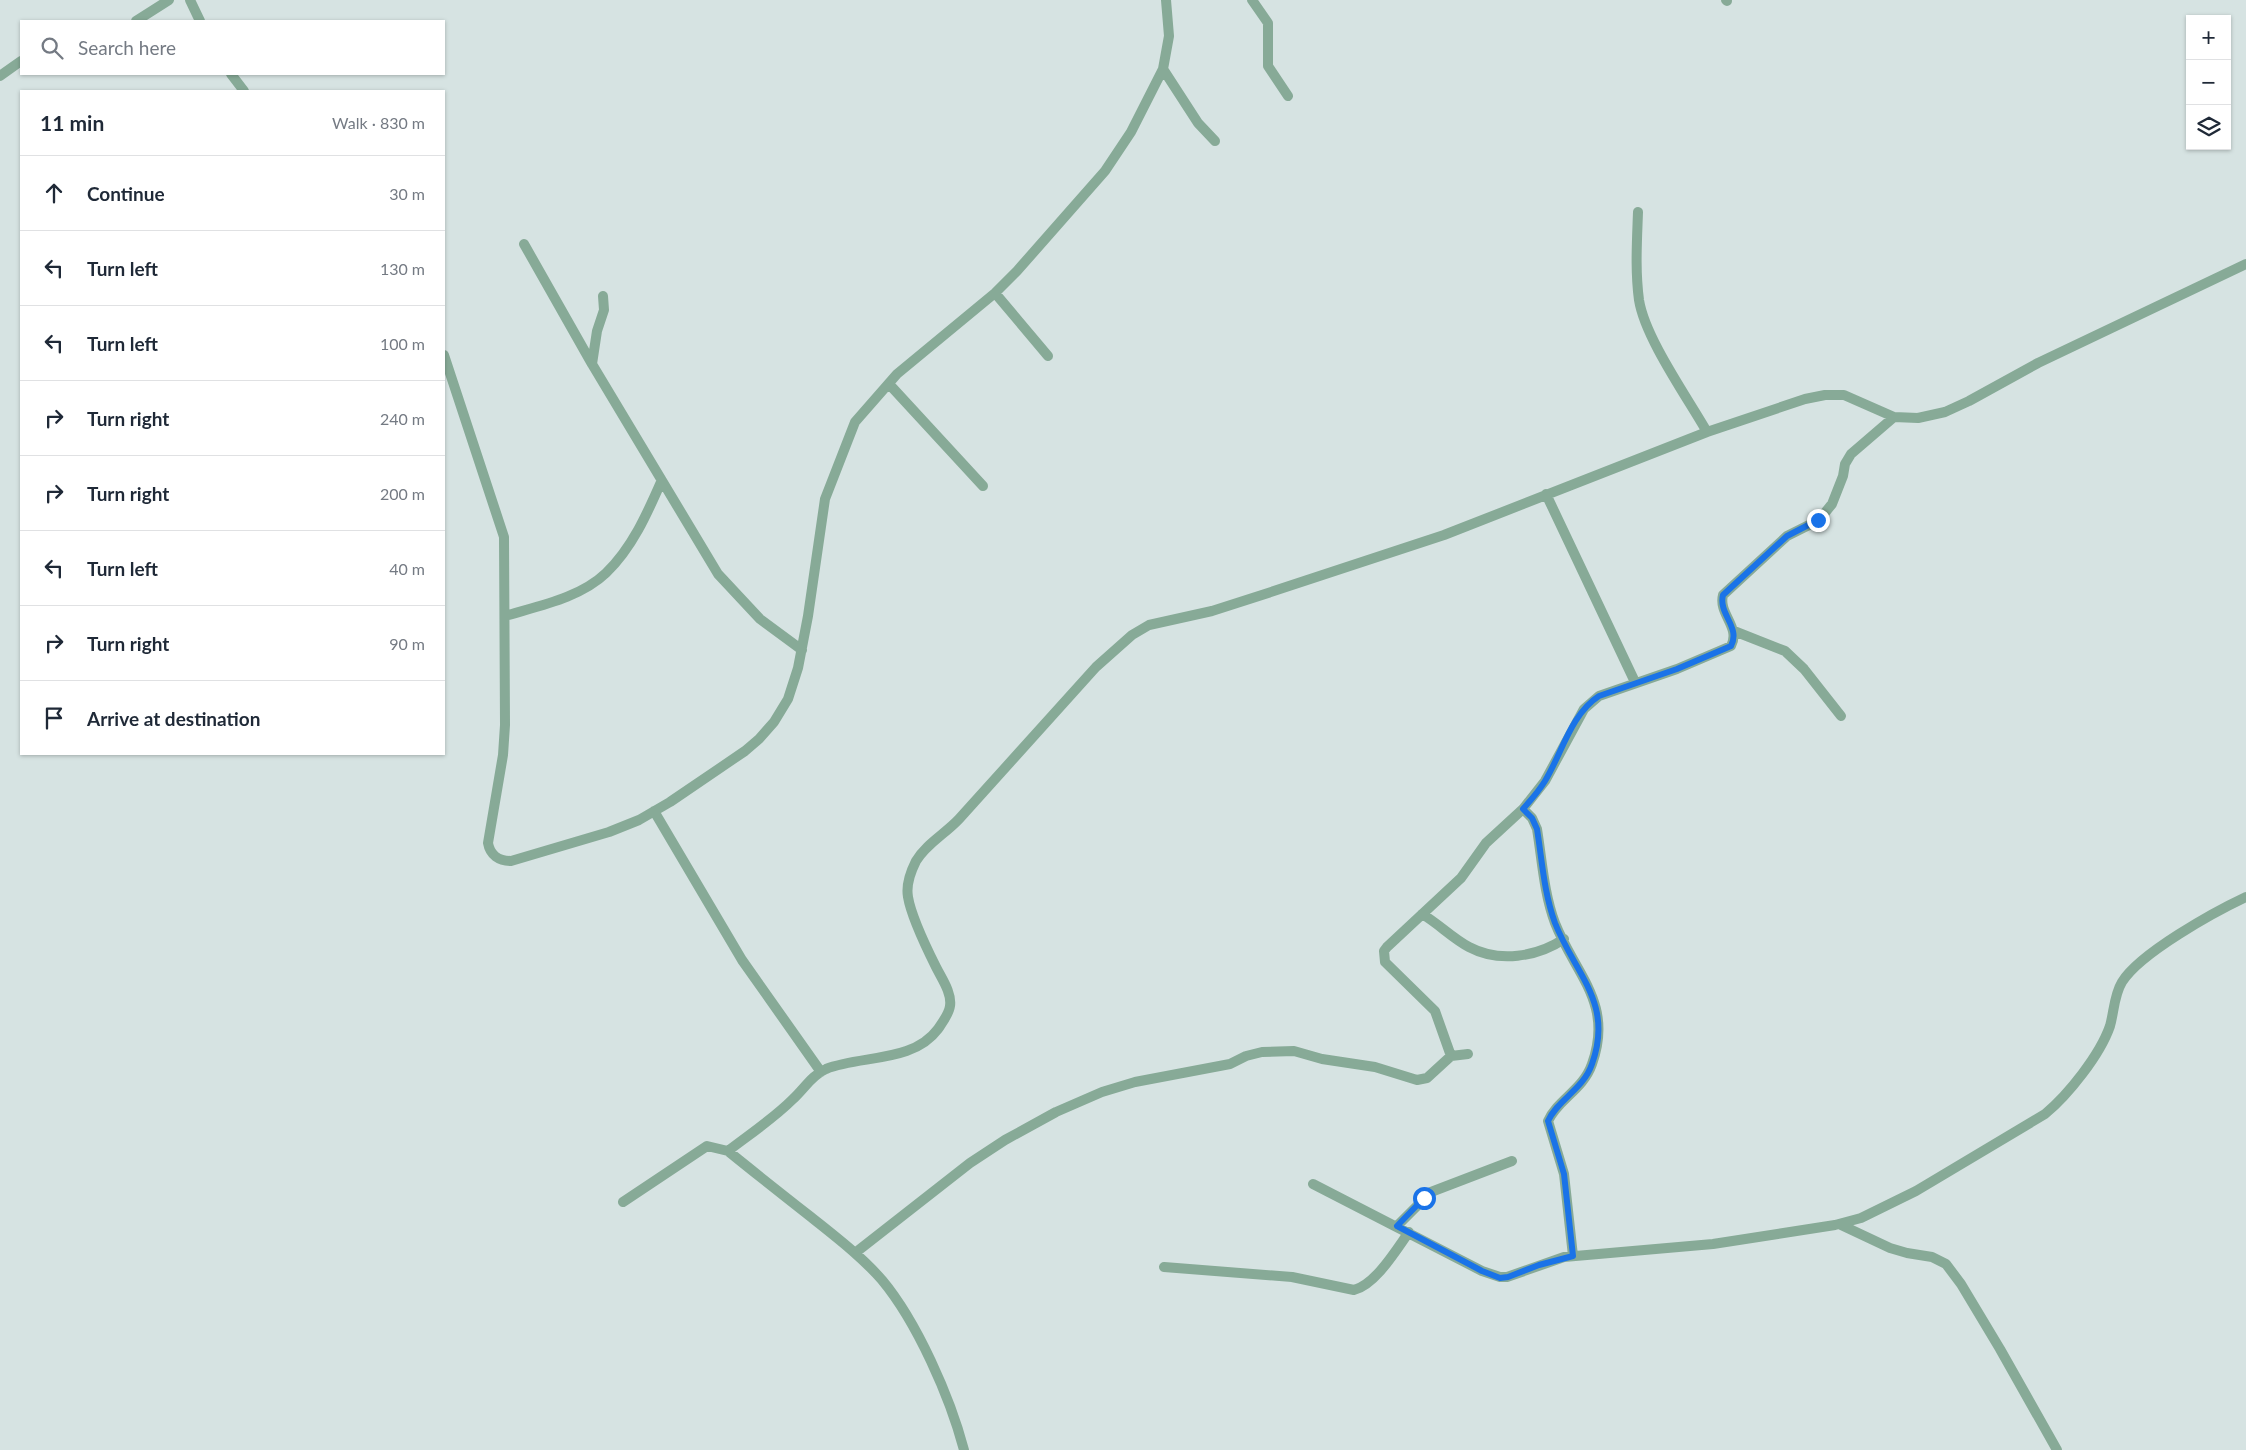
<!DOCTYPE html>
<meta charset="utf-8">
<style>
:root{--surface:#fff;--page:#f6f6f7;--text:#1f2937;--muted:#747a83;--line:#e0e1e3}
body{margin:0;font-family:Lato,sans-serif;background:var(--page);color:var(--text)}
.controls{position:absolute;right:15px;top:15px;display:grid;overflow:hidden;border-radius:0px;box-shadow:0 1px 4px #0004}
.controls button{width:45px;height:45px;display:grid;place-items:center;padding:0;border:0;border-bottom:1px solid var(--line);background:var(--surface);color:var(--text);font:25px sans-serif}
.stop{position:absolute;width:15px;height:15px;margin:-11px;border:4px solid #1a73e8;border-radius:50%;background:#fff}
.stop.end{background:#1a73e8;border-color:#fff;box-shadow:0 1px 5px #0008}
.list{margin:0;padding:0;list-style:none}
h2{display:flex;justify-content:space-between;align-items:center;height:65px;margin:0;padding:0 20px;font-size:21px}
h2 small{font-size:16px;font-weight:400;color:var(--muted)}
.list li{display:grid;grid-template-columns:32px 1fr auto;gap:15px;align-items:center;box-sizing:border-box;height:75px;padding:0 20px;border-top:1px solid var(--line)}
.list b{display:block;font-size:19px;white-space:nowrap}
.list em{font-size:16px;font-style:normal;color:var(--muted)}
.icon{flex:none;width:28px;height:28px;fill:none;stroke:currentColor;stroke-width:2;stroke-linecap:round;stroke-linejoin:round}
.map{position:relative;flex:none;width:2246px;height:1450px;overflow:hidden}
.search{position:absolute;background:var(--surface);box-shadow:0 1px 4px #0004;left:20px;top:20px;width:425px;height:55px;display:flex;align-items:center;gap:12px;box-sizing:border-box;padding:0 18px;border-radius:0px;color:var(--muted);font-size:19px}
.panel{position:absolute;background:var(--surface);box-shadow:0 1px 4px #0004;left:20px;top:90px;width:425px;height:665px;border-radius:0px}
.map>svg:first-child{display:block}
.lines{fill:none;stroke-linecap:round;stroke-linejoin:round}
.minor{stroke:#87aa97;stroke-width:10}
.route{stroke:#1a73e8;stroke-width:6}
</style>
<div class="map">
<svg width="2246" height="1450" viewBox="0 0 2246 1450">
<rect width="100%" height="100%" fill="#d6e3e2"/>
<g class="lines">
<path class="minor" d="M190,0L200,21
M1252,0L1268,23V66L1288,96
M1726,0L1727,1
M136,21L169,0
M1163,69L1198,123L1215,141
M231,74L244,91
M0,76L21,61
M1638,212C1637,241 1635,270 1639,300C1645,338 1687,397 1707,432
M524,244L592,364L718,574L760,619L802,650
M995,293L1048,356
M444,355L504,537L505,725L503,755L488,843C490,855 499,861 511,861L609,832L639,820L670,802L745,751L759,739L774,722L788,699L798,668L808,616L825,499L855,422L897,374L995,293L1017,271L1105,171L1131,132L1163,69L1169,36L1166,0
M592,364L597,331L604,310L603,296
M889,384L983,486
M1546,494L1635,682
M505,616C538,606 580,598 606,573C632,548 647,514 661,482
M1734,631L1785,651L1804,669L1841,716
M1523,809L1532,818L1537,829C1542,860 1544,894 1555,923C1575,974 1614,1003 1592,1064C1583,1090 1558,1099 1548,1121L1564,1174L1573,1256
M654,811L742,960L821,1072
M1422,914C1439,924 1452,938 1469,947C1499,963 1537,957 1564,939
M1451,1056L1435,1011L1385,962L1384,951L1387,947L1461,878L1486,843L1523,809L1545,781L1584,709L1599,696L1677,669L1731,646C1741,627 1718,614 1723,595L1787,536L1819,520L1832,504L1843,476L1845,464L1851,454L1894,417
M728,1151C750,1134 773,1119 793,1099C804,1089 812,1075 826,1069C861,1055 913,1063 938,1029C942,1023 949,1014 950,1006C952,993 942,979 936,967C928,951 911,915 908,897C906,886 911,871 916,861C926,844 945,834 959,819L1096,667L1132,635L1149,625L1212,611L1265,594L1444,535L1707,432L1805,399L1825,395H1844L1894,417L1918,418L1945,412L1969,401L2038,363L2246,264
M1313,1184L1482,1271L1500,1277H1507L1564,1257L1713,1244L1835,1225L1861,1218L1916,1191L2045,1114C2068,1095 2100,1055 2110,1026C2114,1012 2114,995 2122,982C2140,953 2214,912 2246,897
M623,1202L707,1146L728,1151C755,1173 783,1195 811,1217C836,1237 861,1256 882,1280C917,1322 950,1397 964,1450
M1839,1224L1890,1248L1907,1253L1932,1257L1946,1264L1961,1284L2000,1349L2057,1450
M1397,1226L1431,1192L1512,1161
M855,1253L970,1163L1005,1140L1056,1112L1102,1092L1135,1082L1230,1064L1246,1056L1262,1052L1294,1051L1322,1059L1375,1067L1417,1080L1427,1078L1451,1056L1468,1054
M1164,1267L1292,1277L1354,1290C1376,1284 1396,1250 1409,1232"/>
</g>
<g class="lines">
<path class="route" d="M1424,1198L1397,1226L1482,1271L1500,1278L1508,1277L1539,1265L1573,1256L1564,1174L1548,1121C1558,1099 1583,1090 1592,1064C1614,1003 1575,974 1555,923C1544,893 1542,860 1537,829L1532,818L1523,809C1531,800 1539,791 1545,781C1562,753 1571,714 1599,696L1677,669L1731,646C1741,627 1718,614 1723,595L1787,536L1818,520"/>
</g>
</svg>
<div class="controls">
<button>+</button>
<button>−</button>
<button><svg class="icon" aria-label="layers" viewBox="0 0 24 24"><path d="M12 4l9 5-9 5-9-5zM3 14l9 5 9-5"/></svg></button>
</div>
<div class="stop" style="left:1424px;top:1198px"></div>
<div class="stop end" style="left:1818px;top:520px"></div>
<div class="search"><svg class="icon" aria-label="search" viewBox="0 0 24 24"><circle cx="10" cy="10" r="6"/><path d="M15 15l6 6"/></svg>Search here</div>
<section class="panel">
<h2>11 min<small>Walk · 830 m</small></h2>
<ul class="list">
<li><svg class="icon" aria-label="ahead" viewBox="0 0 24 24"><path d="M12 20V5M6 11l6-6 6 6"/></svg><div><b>Continue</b></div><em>30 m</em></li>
<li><svg class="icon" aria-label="left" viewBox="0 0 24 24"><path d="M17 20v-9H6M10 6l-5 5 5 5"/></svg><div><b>Turn left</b></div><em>130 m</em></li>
<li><svg class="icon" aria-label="left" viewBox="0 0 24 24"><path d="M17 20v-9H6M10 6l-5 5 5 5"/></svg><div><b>Turn left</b></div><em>100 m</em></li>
<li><svg class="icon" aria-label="right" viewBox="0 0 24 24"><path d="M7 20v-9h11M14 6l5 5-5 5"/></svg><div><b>Turn right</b></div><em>240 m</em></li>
<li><svg class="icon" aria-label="right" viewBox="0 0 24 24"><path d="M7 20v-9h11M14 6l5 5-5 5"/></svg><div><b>Turn right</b></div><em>200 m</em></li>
<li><svg class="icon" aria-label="left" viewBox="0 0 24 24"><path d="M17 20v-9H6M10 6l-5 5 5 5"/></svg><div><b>Turn left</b></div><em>40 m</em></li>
<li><svg class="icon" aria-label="right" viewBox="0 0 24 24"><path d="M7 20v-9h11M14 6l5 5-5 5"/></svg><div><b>Turn right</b></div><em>90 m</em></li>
<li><svg class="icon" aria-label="arrive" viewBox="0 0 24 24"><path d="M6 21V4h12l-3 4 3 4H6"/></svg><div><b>Arrive at destination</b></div></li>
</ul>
</section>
</div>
